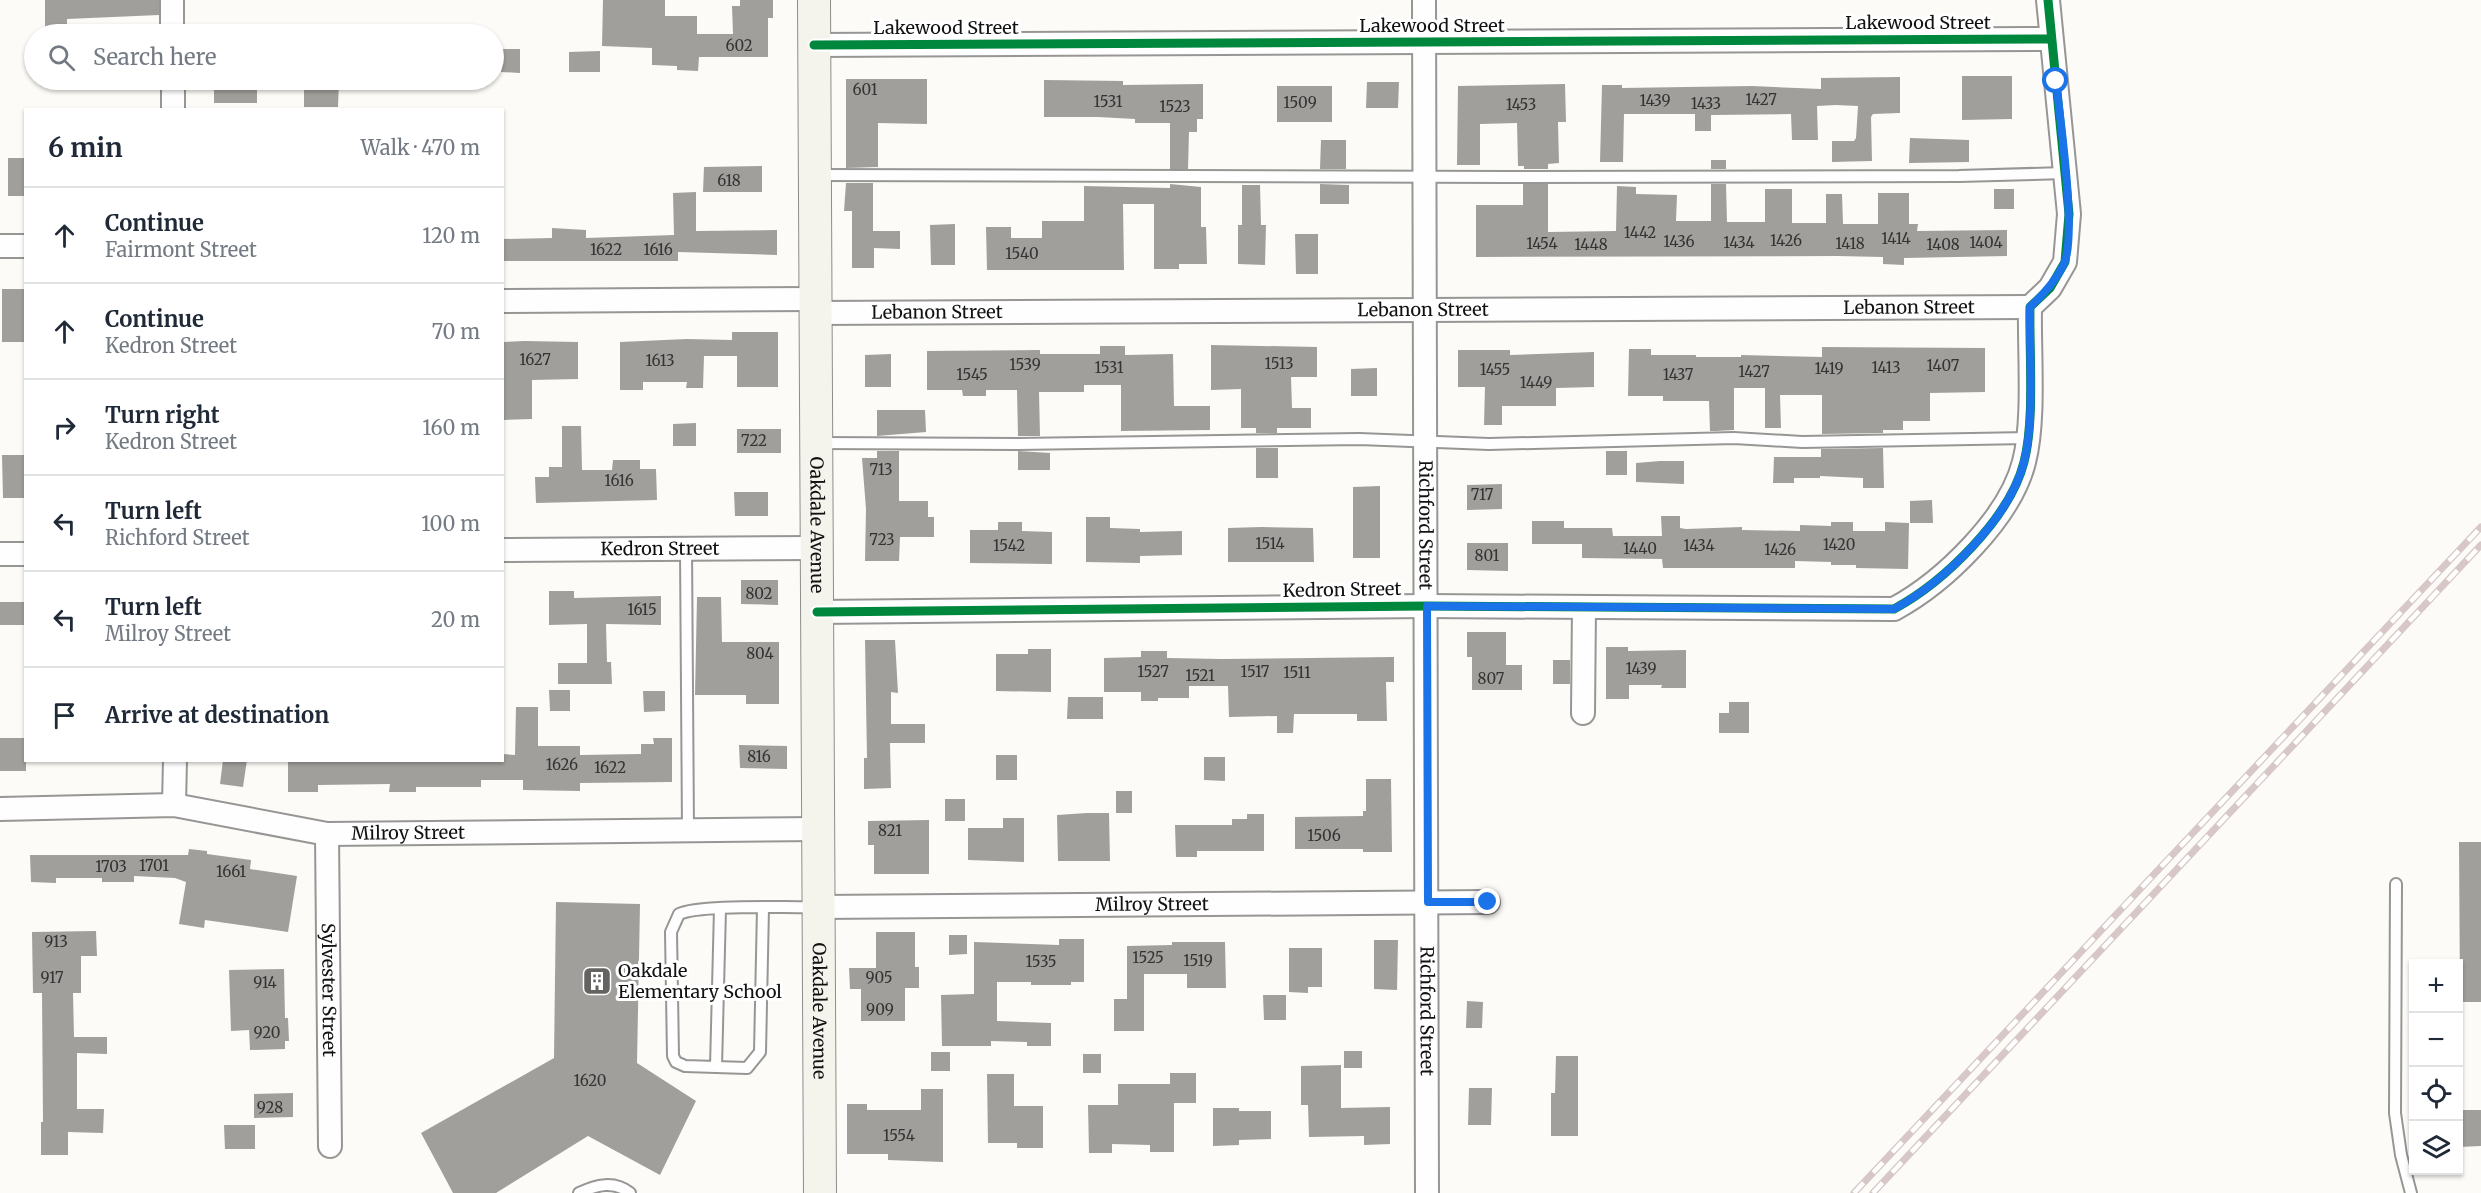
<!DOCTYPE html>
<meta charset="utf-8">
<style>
:root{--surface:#fff;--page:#f2f2f3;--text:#1f2937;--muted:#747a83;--line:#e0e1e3}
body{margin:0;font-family:Merriweather,serif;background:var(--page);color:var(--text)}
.controls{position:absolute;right:18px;bottom:18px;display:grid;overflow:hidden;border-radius:0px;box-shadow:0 2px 4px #0004}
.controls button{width:54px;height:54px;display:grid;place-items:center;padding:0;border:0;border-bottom:2px solid var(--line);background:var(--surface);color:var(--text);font:30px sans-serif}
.stop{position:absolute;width:18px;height:18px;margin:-14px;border:4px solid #1a73e8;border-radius:50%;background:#fff}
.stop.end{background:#1a73e8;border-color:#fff;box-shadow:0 2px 6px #0008}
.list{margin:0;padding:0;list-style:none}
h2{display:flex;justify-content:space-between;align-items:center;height:78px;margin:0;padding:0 24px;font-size:26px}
h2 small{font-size:20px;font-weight:400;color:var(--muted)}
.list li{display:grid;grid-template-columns:39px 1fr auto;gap:18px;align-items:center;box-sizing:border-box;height:96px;padding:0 24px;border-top:2px solid var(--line)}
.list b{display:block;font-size:22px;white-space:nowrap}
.list p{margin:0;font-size:20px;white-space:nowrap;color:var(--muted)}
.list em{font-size:20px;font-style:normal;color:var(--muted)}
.icon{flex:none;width:33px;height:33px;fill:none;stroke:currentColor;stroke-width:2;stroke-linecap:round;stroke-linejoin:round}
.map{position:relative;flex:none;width:2481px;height:1193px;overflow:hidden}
.search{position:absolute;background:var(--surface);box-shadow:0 2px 4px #0004;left:24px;top:24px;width:480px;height:66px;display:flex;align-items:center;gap:15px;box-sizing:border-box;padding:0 21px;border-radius:33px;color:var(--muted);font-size:22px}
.panel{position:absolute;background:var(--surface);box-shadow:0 2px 4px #0004;left:24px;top:108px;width:480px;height:654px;border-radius:0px}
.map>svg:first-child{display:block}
.building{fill:#a09f9c}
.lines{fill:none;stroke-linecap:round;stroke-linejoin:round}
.lane-casing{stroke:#979695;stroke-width:14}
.street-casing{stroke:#979695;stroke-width:26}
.secondary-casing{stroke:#8d8d8b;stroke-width:34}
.lane{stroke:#fffefe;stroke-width:10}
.street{stroke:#fffefe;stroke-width:22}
.secondary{stroke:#f5f4ec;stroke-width:32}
.rail-casing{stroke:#d7c7c7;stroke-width:7}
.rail{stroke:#fff;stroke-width:4.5;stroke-dasharray:14;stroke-linecap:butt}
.cycleway-casing{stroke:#fff;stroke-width:13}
.cycleway{stroke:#00873e;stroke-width:9}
.route{stroke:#1a73e8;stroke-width:8}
.labels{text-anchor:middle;stroke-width:6;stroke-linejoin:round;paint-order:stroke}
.number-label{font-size:15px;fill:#353434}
.street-label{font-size:18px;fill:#111;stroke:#fff}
.poi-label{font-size:18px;fill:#111;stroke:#fff;text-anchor:start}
</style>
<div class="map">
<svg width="2481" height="1193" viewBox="0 0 2481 1193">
<rect width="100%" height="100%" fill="#fcfbf7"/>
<path class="building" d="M45,0H159V15L67,19V34H45Z
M603,0H665V16H697V34H733L732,6H740V0H773V18H768V57H699L698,71L677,70V66L652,65V48L602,46Z
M502,49H520V73L501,72Z
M600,51V72H569V52Z
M1962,76H2012V119L1962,120Z
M1900,77V113L1873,114L1871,117L1872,161L1832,162V141H1854L1856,138L1858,106L1836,105L1817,106L1818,140H1792L1791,114L1711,115V131H1695V114H1624L1623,162H1600L1602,85H1622V88L1752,86L1821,89V78Z
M846,79H927V124L878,123V167L846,168Z
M214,80H257V103H214Z
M304,80L339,81L338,107H304Z
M1044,80L1123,81V85L1203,84V119H1197V132H1189L1188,169H1170V123H1135V119L1098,117H1044Z
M1367,82H1399L1398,108H1366Z
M1565,84L1566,122H1558L1559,163L1548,164V169H1524V166H1518L1517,123L1480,124V165H1457L1458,86Z
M1277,86H1332V122H1277Z
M1910,138L1969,140V162L1909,163Z
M1321,140H1346V169H1320Z
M8,158H26V196H8Z
M1711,160H1726V169H1711Z
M762,166V192H703L704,167Z
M846,183H873V231H900V249L874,248V268H852V211H844Z
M1170,184L1201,187V227H1206L1207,264H1179V269H1154V204H1123L1124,270H987L986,227H1011V238H1042V221H1084V186L1170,188Z
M1320,184L1349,185V204H1320Z
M1523,184H1548V232L1616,231L1617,186L1636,187V194L1677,195L1676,221H1711V184H1726L1727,222H1765V189H1792V223H1826V194H1842L1843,224H1878V193H1909V224H1918L1917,231L2007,230V256L1904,258V265L1883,264V257L1837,256L1476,257V205H1523Z
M1242,185H1260L1261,225H1266L1265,265L1238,264V225H1242Z
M1994,189H2014V209H1994Z
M696,192V231L777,230V255L678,252V261H502V239L552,238V228L586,230V238L674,235L673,193Z
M955,224V265H931L930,225Z
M1295,234H1318V274H1296Z
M2,289H26V342H2Z
M732,332H778V387H737V356H704L703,388H686L687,382H643V390H620V342L687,339L732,340Z
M524,341L578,342V379L532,380V419L503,420L502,342Z
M1211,345L1317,347V377H1291L1292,408H1311V428H1277V433H1256V428H1241V389L1211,390Z
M1100,346H1125V355L1173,354L1174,406H1210V430L1121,431V385H1084V392H1039L1040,436H1018L1017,390H986V396H963L962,390H927V351L1040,350V354H1100Z
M1822,347L1985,348V392L1930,393V421H1903V430H1883V433L1822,434V395H1780L1781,428H1765V388H1734V430L1716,431H1710L1709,401H1663V396H1628L1629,349H1651V355H1696V357H1741V355L1822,357Z
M1458,350H1510V355L1594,352V387L1556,388V406H1502V425H1484L1485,387H1458Z
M891,354V387H865V355Z
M1377,368V396H1351V369Z
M877,410H925L926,432L877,436Z
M696,423V446H673V424Z
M562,426H581L582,470H612L613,460H640V469H656L657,500L536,503L535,477H549V467H562Z
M737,429H781V453H737Z
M1256,448H1278V478H1256Z
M1883,448L1884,488H1863V478L1820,476V478H1794V483H1773L1774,457H1821V449Z
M877,451H899V501H928V517H934V537H900L899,561H865L866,509L862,458H877Z
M1018,451L1050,453V470H1018Z
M1606,451H1627V475H1606Z
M2,455H26V498H3Z
M1660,461H1684V484L1636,482V463Z
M1502,484V509L1467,510V485Z
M1380,486V558H1353V487Z
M734,492H768V516H735Z
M1932,500L1933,523H1910V501Z
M1661,516H1680V528L1686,529L1742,527V530L1800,531V525L1831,526V522H1853V531H1885V522L1909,523L1908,569L1856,568V565H1831V562L1795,561V568H1663L1662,559L1582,558V544H1532V521H1564V528H1612L1613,536H1662Z
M1086,517H1110V528L1140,529V532L1182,531V555L1140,556V563L1086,562Z
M998,522H1022V531L1052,532V564L970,563V530H998Z
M1261,527L1313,528L1314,562H1228V528Z
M1467,543H1508V571L1467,570Z
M741,580H778V605L741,604Z
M549,591H574V598L661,596V625L606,624L607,662H611L612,684H558V663H587V624L549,625Z
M697,597H721L722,642H779V704H746V695H695Z
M0,602H26V625H0Z
M1467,632H1506V665H1522V690H1472V657H1467Z
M865,640H895L898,693L891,692V724H925V743H890L891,788L864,789V758H867Z
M1606,647H1628V651L1686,650V688H1661L1662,685H1629V699H1606Z
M1028,649H1051V692L996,691V654H1028Z
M1141,651H1167V658L1221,659L1394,657V682H1386L1387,721H1357V714H1294L1293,733H1277V716L1229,717L1228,686H1189V698H1158V701H1141V692H1104V658L1141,657Z
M1553,660H1570V684H1553Z
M549,690H570V711H550Z
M643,691H665V711L644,712Z
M1068,697H1103V719H1067Z
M1729,702H1749V733H1719V713H1729Z
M516,707H538V746H580V755L641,754V744H654L653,738H672V782L580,783V791L523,790V780H481V787H416V792H389L390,784L318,785V792H288V760H502V754L515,755Z
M0,738H26V771H0Z
M739,745L787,746V769L740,768Z
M996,755H1017V780H996Z
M1204,757H1225V781L1204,780Z
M223,760H247L243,787L220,784Z
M1366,779H1391L1392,852H1363V849H1295V817L1363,816V811H1366Z
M1116,791H1132V813H1116Z
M945,799H965V821H945Z
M1087,813H1109L1110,861H1058L1057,815Z
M1247,814H1264V851H1197V857H1176L1175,825H1232V819H1247Z
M1003,818H1024V862L968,860V828H1003Z
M929,820V874H874V845H868V821Z
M2459,842H2481V1002H2460Z
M189,849L207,851V854L251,860L250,869L297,876L288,932L205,920L204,928L179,924L186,882L175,878L134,876V882H102V878H56V883L31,882L30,855H188Z
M556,902L640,904L637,1063L696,1101L660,1175L588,1136L496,1193H453L421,1133L554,1058Z
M96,931L97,956H81V993H73L74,1037H107V1054L77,1053V1109H104L103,1133L68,1132V1155H41V1122H43L42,993H33L32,932Z
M876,932H915V967H919V988H905V1021H861V989H850L849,968H876Z
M949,935H967V954L949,955Z
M1059,939H1084V982H1071V985H1031V982H997V1021L1051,1023V1046H1027V1042L991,1041V1046H942L941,995L974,994V942L1059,945Z
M1374,940H1398L1397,990L1374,989Z
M1172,942H1225L1226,988H1187V974H1144V1031H1114V999H1127V946L1172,945Z
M1289,948H1322V987H1308V993L1289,992Z
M284,969L285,1018H288L289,1041H285V1049L250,1050L249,1030L231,1031L229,970Z
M1263,995H1286V1020H1264Z
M1467,1001L1483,1002L1482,1028H1466Z
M1344,1051H1362V1068H1344Z
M931,1052H950V1071H931Z
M1083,1054H1101V1073H1083Z
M1556,1056H1578V1136H1551V1093H1555Z
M1341,1065V1108L1390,1107V1144L1364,1145V1136L1309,1137L1308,1105H1301V1066Z
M1170,1073H1196V1103H1174V1152H1150V1145L1112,1144V1153H1089L1088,1105H1118V1084H1170Z
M987,1074H1014V1106H1043V1148H1017V1143H988Z
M1469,1088H1492L1491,1125H1468Z
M921,1089H943V1162L888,1160V1154H847V1104H867V1110H921Z
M293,1093V1117L254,1118V1094Z
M1213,1108H1239V1111H1271V1139L1239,1140V1145L1213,1146Z
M2458,1110H2481V1146L2458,1147Z
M224,1125H255V1149H225Z"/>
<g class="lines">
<g class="lane-casing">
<path id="lane" d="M817,175L1507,177L1959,176L2065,173
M820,443L1017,444L1359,439L1489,444L1734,438L1802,442L2028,438
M686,549L688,830
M2396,884L2395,1113L2401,1155L2411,1193
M763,908L760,1052L747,1068L685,1066L676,1062L673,1056L671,932L679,914C700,904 786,908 815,907
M716,1067L720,909
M579,1193C596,1185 614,1180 630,1193"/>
</g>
<g class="street-casing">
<g id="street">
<path d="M172,0V34"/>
<path id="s1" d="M1424,0L1427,1193"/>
<path d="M814,45L2050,39"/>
<path d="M173,80V110"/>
<path d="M0,246H26"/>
<path d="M502,301L815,299"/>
<path id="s2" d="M815,313L2030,307"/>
<path id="s3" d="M502,550L816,548"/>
<path d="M0,554H26"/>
<path d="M817,612L1427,606L1894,609C1944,582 2010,518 2024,462C2035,420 2029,352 2030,307L2050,288L2065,262L2069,214L2048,0"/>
<path d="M1583,713L1584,607"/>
<path d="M174,805L175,760"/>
<path id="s4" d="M0,809L174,805L327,834L818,829"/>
<path id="s5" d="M327,834L330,1146"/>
<path id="s6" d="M818,907L1488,902"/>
</g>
</g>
<g class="secondary-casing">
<g id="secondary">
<path id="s7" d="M814,0L820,1193"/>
</g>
</g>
<use href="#lane" class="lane"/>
<use href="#street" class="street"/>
<use href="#secondary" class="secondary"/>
<g class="rail-casing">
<path id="rail" d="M1854,1193L2481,527
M1873,1193L2481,545"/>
</g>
<use href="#rail" class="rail"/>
<g class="cycleway-casing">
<path id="cycleway" d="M814,45L2050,39
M817,612L1427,606L1894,609C1944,582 2010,518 2024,462C2035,420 2029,352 2030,307L2050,288L2065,262L2069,214L2048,0"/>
</g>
<use href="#cycleway" class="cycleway"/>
</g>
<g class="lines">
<path class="route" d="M1488,902H1428L1427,606L1894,609C1944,582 2010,518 2024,462C2035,420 2029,352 2030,307C2044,294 2055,282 2064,264C2077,235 2060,119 2056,81"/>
</g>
<defs>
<g id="building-square" transform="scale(1.5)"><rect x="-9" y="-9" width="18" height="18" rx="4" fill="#636362" stroke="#fff"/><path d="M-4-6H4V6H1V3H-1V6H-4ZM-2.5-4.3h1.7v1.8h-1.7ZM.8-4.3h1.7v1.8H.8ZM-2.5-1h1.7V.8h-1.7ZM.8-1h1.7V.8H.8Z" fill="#fff"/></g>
</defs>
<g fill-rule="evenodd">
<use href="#building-square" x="597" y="981"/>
</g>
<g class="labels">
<g class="number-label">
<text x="739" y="51">602</text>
<text x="865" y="95">601</text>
<text x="1761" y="105">1427</text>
<text x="1655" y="106">1439</text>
<text x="1108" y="107">1531</text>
<text x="1300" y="108">1509</text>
<text x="1706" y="109">1433</text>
<text x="1521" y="110">1453</text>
<text x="1175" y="112">1523</text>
<text x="729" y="186">618</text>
<text x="1640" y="238">1442</text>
<text x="1896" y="244">1414</text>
<text x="1786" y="246">1426</text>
<text x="1679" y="247">1436</text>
<text x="1739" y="248">1434</text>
<text x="1986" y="248">1404</text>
<text x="1542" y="249">1454</text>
<text x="1850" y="249">1418</text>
<text x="1591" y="250">1448</text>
<text x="1943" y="250">1408</text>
<text x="606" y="255">1622</text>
<text x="658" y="255">1616</text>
<text x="1022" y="259">1540</text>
<text x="535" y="365">1627</text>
<text x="660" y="366">1613</text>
<text x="1279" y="369">1513</text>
<text x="1025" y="370">1539</text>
<text x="1943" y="371">1407</text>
<text x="1109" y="373">1531</text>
<text x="1886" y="373">1413</text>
<text x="1829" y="374">1419</text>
<text x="1495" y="375">1455</text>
<text x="1754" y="377">1427</text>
<text x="972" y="380">1545</text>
<text x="1678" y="380">1437</text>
<text x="1536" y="388">1449</text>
<text x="754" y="446">722</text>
<text x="881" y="475">713</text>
<text x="619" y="486">1616</text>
<text x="1482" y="500">717</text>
<text x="882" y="545">723</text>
<text x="1270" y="549">1514</text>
<text x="1839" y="550">1420</text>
<text x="1009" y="551">1542</text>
<text x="1699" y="551">1434</text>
<text x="1640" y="554">1440</text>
<text x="1780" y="555">1426</text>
<text x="1487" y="561">801</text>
<text x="759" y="599">802</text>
<text x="642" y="615">1615</text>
<text x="760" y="659">804</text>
<text x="1641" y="674">1439</text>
<text x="1153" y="677">1527</text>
<text x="1255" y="677">1517</text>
<text x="1297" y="678">1511</text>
<text x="1200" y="681">1521</text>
<text x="1491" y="684">807</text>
<text x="759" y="762">816</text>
<text x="562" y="770">1626</text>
<text x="610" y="773">1622</text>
<text x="890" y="836">821</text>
<text x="1324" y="841">1506</text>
<text x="154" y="871">1701</text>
<text x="111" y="872">1703</text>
<text x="231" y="877">1661</text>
<text x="56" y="947">913</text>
<text x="1148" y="963">1525</text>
<text x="1198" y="966">1519</text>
<text x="1041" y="967">1535</text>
<text x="52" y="983">917</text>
<text x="879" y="983">905</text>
<text x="265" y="988">914</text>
<text x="880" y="1015">909</text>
<text x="267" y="1038">920</text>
<text x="590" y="1086">1620</text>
<text x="270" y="1113">928</text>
<text x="899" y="1141">1554</text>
</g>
<g class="street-label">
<text x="1918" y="29">Lakewood Street</text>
<text x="1432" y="32">Lakewood Street</text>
<text x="946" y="34">Lakewood Street</text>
<text dy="6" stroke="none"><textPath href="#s2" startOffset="1094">Lebanon Street</textPath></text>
<text dy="6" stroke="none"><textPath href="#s2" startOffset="608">Lebanon Street</textPath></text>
<text dy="6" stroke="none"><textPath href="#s2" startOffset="122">Lebanon Street</textPath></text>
<text dy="6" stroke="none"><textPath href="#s1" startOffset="525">Richford Street</textPath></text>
<text dy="6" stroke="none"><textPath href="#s7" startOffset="525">Oakdale Avenue</textPath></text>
<text dy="6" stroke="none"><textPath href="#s3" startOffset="158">Kedron Street</textPath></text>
<text transform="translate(1342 590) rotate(-1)" y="6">Kedron Street</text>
<text dy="6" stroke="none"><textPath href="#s4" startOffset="411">Milroy Street</textPath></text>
<text dy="6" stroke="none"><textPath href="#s6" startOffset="334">Milroy Street</textPath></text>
<text dy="6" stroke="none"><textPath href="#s5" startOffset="156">Sylvester Street</textPath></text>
<text dy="6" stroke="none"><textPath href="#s7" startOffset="1011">Oakdale Avenue</textPath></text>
<text dy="6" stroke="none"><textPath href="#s1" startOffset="1011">Richford Street</textPath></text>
</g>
<g class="poi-label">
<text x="618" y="977">Oakdale<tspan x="618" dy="21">Elementary School</tspan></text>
</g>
</g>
</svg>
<div class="controls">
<button>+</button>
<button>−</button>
<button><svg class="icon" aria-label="locate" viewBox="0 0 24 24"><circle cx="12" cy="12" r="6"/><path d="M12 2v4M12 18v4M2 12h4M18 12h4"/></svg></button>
<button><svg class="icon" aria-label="layers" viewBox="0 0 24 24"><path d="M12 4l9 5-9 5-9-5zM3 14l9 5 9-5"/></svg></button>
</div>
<div class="stop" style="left:2056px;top:81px"></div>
<div class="stop end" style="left:1488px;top:902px"></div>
<div class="search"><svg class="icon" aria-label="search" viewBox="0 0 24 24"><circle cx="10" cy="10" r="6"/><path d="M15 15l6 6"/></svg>Search here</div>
<section class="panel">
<h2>6 min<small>Walk · 470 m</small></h2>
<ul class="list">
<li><svg class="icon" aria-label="ahead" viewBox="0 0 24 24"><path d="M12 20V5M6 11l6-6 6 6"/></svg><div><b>Continue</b><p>Fairmont Street</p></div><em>120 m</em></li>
<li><svg class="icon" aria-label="ahead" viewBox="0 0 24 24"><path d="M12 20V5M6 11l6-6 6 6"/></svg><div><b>Continue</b><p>Kedron Street</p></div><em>70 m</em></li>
<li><svg class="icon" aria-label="right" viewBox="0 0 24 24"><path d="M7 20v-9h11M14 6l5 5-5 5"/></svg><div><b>Turn right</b><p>Kedron Street</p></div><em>160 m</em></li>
<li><svg class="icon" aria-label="left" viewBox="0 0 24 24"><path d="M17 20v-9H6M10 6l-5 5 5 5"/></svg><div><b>Turn left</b><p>Richford Street</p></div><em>100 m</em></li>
<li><svg class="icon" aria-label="left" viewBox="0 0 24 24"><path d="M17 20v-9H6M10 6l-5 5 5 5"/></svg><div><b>Turn left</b><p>Milroy Street</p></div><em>20 m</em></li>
<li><svg class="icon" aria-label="arrive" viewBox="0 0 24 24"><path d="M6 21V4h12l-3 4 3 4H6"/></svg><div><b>Arrive at destination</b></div></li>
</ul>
</section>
</div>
